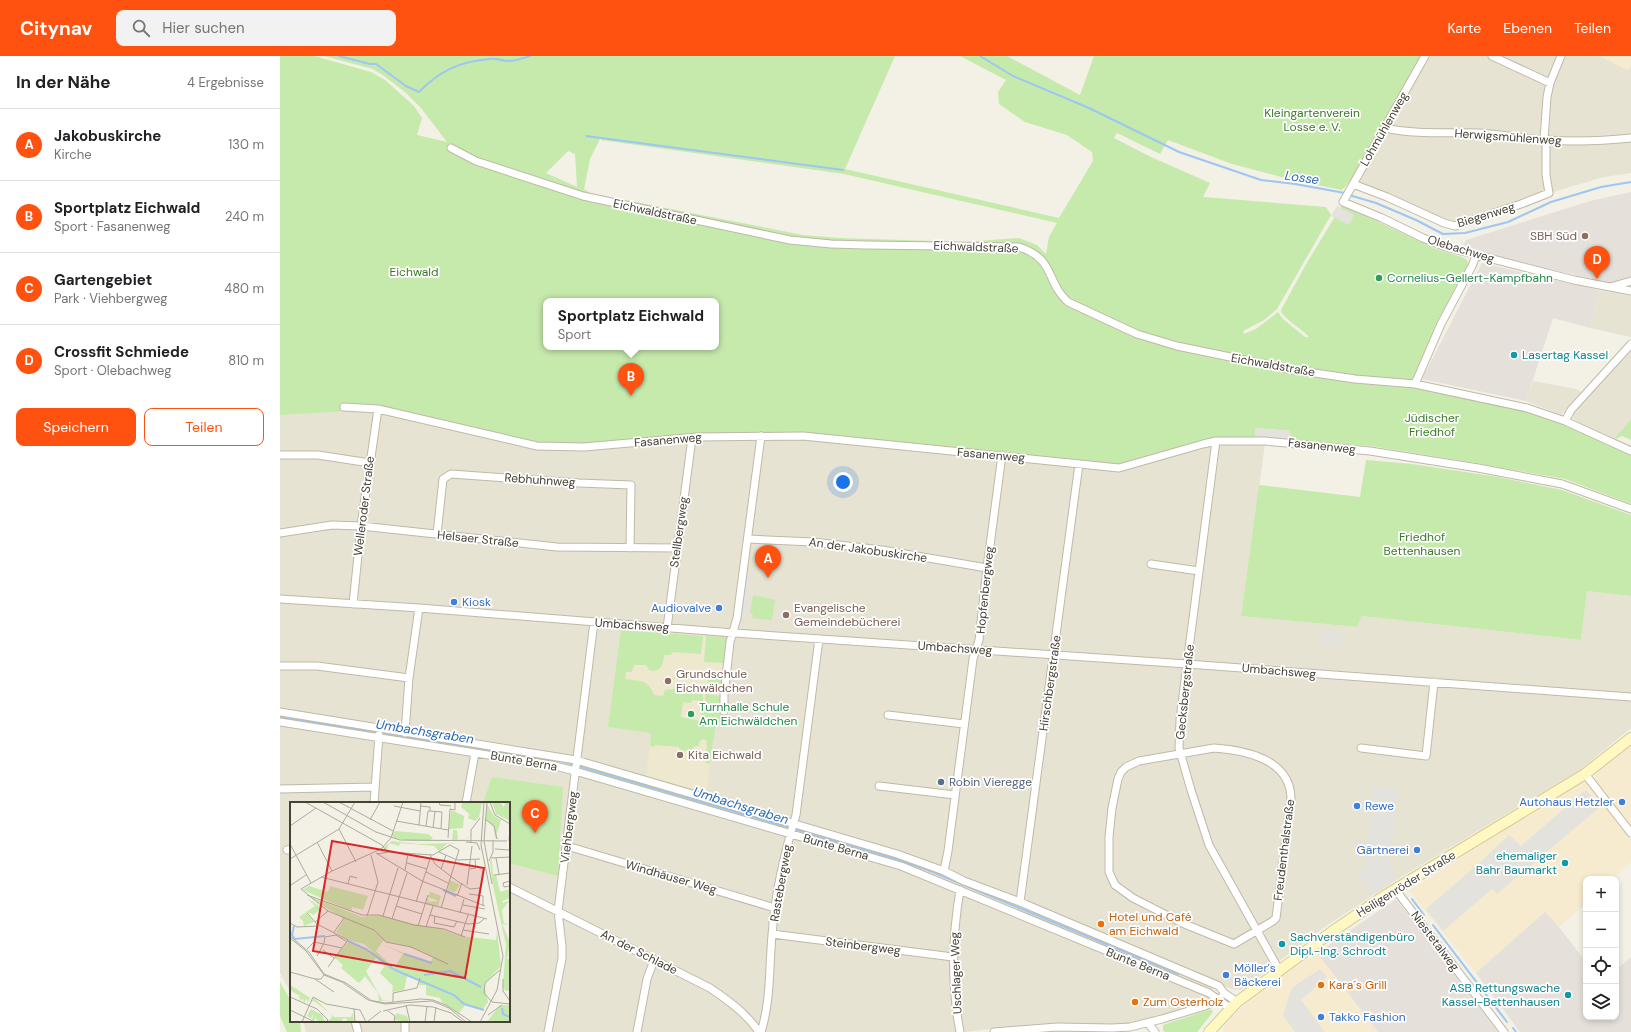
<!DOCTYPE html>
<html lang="de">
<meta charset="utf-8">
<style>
:root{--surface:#fff;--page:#f2f2f2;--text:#202124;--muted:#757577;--line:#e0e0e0;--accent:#ff5110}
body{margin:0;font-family:"DM Sans",sans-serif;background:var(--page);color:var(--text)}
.controls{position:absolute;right:12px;bottom:12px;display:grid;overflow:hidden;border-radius:8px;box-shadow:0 2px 6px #0003}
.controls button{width:36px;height:36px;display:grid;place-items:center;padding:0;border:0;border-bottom:1px solid var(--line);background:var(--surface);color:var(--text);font:20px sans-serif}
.you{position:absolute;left:563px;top:426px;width:14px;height:14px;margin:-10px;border:3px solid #fff;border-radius:50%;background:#1a73e8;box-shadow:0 0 0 6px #1a73e833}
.badge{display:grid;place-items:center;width:26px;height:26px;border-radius:50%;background:var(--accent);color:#fff;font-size:13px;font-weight:700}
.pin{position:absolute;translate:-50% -33px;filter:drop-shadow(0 1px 2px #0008)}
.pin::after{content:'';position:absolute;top:21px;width:14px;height:12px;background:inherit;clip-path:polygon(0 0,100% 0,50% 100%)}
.popup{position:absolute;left:263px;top:242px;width:176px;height:52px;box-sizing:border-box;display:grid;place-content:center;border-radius:8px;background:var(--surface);filter:drop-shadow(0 1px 3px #0005);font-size:13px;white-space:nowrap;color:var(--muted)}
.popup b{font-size:15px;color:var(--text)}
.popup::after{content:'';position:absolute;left:50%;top:100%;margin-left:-8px;border:8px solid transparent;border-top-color:var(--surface)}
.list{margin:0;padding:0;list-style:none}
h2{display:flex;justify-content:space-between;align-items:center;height:52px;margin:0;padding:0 16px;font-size:17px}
h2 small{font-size:13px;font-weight:400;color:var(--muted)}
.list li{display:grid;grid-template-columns:26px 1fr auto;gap:12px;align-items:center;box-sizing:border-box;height:72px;padding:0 16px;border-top:1px solid var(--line)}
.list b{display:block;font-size:15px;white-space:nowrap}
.list p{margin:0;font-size:13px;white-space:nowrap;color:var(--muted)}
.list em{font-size:13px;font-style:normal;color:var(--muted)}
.actions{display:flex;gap:8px;padding:12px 16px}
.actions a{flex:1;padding:9px 0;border:1px solid var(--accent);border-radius:8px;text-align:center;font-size:14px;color:var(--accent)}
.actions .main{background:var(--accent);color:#fff}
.icon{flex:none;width:22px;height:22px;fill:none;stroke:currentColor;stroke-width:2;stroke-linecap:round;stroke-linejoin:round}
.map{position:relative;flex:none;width:1351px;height:976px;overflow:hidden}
header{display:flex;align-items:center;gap:24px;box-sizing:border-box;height:56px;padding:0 20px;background:var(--accent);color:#fff}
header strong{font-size:19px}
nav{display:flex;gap:22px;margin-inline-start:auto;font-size:14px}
.search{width:280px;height:36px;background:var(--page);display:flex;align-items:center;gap:10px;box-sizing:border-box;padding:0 14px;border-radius:8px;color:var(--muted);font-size:15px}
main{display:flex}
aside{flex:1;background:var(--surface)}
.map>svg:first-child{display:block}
.residential{fill:#e7e3d3}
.commercial{fill:#f6eacf}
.industrial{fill:#e5e1da}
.education{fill:#ede8ce}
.green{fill:#c6e9ac;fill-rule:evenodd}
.parking{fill:#e3e2dd}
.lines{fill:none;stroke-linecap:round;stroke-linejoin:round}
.stream{stroke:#9ec6f2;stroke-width:2}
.street-casing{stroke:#bfb9a7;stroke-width:9}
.secondary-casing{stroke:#d5cb93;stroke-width:12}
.street{stroke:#fff;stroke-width:7}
.secondary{stroke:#fff8c3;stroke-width:10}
.education-dot{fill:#8d6e63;stroke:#fff;stroke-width:1.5}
.leisure-dot{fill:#2e9e5b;stroke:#fff;stroke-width:1.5}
.culture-dot{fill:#0f9aa8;stroke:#fff;stroke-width:1.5}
.shop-dot{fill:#3f7fe0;stroke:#fff;stroke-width:1.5}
.service-dot{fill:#5c6f8a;stroke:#fff;stroke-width:1.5}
.food-dot{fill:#e8710a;stroke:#fff;stroke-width:1.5}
.labels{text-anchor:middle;stroke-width:3.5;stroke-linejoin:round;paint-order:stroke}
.park-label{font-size:12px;fill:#3b7926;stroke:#fff}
.street-label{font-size:12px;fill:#454134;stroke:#fff}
.education-label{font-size:12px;fill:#785e54;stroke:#fff;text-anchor:start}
.leisure-label{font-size:12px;fill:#27864d;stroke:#fff;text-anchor:start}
.culture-label{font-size:12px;fill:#0d838f;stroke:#fff;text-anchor:start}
.shop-label{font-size:12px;fill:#366cbe;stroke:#fff;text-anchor:start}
.service-label{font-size:12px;fill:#4e5e75;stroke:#fff;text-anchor:start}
.food-label{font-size:12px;fill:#c56008;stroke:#fff;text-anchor:start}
.water-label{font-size:13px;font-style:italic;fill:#2a69b5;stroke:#fff}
.inset-river{fill:none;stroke:#9ec6f2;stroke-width:2}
.inset-road{fill:none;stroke:#adaa9e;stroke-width:1}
.view{fill:#d62828;fill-opacity:0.15;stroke:#d62828;stroke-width:2}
.inset-edge{fill:none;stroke:#454134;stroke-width:2}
</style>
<header>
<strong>Citynav</strong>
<div class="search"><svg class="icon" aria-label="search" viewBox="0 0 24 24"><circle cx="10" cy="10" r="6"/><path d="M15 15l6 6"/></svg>Hier suchen</div>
<nav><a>Karte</a><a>Ebenen</a><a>Teilen</a></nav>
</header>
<main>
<aside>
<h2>In der Nähe<small>4 Ergebnisse</small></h2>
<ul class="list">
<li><span class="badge">A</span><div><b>Jakobuskirche</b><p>Kirche</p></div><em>130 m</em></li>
<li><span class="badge">B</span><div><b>Sportplatz Eichwald</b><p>Sport · Fasanenweg</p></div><em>240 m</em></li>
<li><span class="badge">C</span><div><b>Gartengebiet</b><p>Park · Viehbergweg</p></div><em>480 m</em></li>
<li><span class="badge">D</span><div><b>Crossfit Schmiede</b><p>Sport · Olebachweg</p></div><em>810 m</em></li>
</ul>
<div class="actions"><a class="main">Speichern</a><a>Teilen</a></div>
</aside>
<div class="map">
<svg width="1351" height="976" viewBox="0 0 1351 976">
<rect width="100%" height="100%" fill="#f3f0e5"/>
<path class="residential" d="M1150,0H1320L1348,14L1351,9V117L1324,121L1276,135L1265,143L1175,172L1075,131Z
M1319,234L1351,240V281L1310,272Z
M1351,294V363L1335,382L1296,365L1293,362L1294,358L1303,346Z
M1253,325L1296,333L1301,336L1281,359L1246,345Z
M94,354L449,382L929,389L956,387L985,388L961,560L1077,571L1082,560L1301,584L1307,535L1351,540V672L1301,713L1123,820L1046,870L961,934L951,933L935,926L928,944L926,946L873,963L842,968L751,969L684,976H26L23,965H229V747H11V937L0,917V359Z"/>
<path class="commercial" d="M1320,0H1351V9L1348,14Z
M1351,688V770L1314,723L1317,714Z
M1300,726L1306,727L1311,732L1351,783V806L1332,823H1306V847L1279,871L1265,857L1196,917L1129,835Z
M1037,897L1098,976H942L948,965L967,947L1001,920Z"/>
<path class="industrial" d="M1351,136V221L1329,227L1182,192L1186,184L1310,145Z
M1202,207L1319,234L1310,272L1273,262L1246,345L1142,323Z
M1116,843L1186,934L1218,976H1098L1037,897Z
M1265,856L1279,871L1306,906V961H1336V914L1351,901V976H1240L1196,917Z"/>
<path class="education" d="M383,577L446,581L447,584L426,739L422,734L415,732L410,734L366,721L371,677L328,671L337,609Z"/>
<path class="green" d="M0,0H34L91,16L105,24L134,50L142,62L137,79L167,86L141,52L125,36L104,20L93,13L44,0H615L565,113L779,162L813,105L812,96L787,79L745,66L719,48L718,36L726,24L680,0H727L800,39L814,0H1141L1070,125L1062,134L1009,123L952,108L888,84L880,98L837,77L834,82L871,101L930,127L923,141L1046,151L1051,159L997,253L984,264L963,275L964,278L976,273L998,256L1003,263L1025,281H1029C1021,272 1008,266 1001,256L1002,252L1028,205L1062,149L1156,193L1182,201L1187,204L1188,209L1157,266L1134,325L1126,330L1247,355L1268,362L1351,399V448L1285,423L1190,406L1091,390L1011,384L1010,375L976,372L975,381L956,387L929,389L839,414L560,385L486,381L257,391L94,354L0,359ZM321,81H322L321,84L564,118L777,167L769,181L766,198L757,189L739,182L685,186L559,182L523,179L319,139L310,137L304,133L310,103ZM288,95L295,98L297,131L266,117ZM266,245H436V291H266Z
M1351,363V384L1342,380L1336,383L1335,382Z
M1086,404L1132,408L1218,421L1282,434L1351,459V540L1307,535L1301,584L1082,560L1077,571L961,560L979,429L1080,441Z
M473,539L495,544L492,564L472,562L473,558H470Z
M341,574L423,580L421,598L392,596L391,599H384C383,609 381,617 369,614L366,609H355L353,611L352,616H346L345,623C361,626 367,622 374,639L383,640L385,634L394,633L395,632H404L405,636L423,638V645L412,644L411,647L403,646L401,661L420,665L422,654L443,657L442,667H436L430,708L426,707C424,701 429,691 426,684L423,683L419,686V690H415L409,695L400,694L399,691L375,689V691L370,690L371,677L328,671Z
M426,580L446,581L447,584L444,607L424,606Z
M428,619L442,620L441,630L428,629Z
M425,638L437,639L441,644L444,654L425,652Z
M299,707L507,768L506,773L298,712Z
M212,721L283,731L278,820L229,807V747H203Z
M0,926L11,945V965H20L21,976H7L0,960Z
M931,953L933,956L917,976H885L883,974V969Z"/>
<path class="parking" d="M1057,150L1074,159L1069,169L1051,160Z
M975,372L1010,375L1011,384L975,381Z
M466,519L471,520L466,563L460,562Z
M1043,575L1065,577L1064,591L1043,590Z
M1094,730L1118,733L1109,809L1117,823L1090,839L1077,817L1084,814Z
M1306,734L1321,750L1217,838L1212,833L1163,875L1146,853L1196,810L1229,779L1241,790Z
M1040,913L1047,921L1021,944L1045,976H1015L1003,959L1012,932Z"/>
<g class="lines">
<path class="stream" d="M59,0L90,8H96L126,30L139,36C159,15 181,5 210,3C216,2 223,5 229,5C236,5 243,2 250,0
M700,0L733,20L809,52L899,96L981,124L1015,128L1065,137
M306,80L563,114
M1069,139L1096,147L1136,164L1163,178L1185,177L1228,166L1271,146L1321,131L1351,126
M0,661L281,705L510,772
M514,773L609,801L648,814L898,918
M1132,843L1144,859
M1153,869L1227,966
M1233,972L1236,976"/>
<g class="street-casing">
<path id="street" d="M1145,0L1063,146L1102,162L1143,182L1166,191L1294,224L1351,235
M1212,0L1270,27
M1105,72C1136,79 1168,76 1199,77C1221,78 1244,83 1266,84C1294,86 1323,85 1351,82
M1264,84L1267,41L1270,27L1281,0
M171,92L196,105L303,140L510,184L551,188L586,189L739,191C776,203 765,225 788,246L857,278L897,290L1008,313L1075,323L1135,328L1247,352L1285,365L1351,395
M1073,128L1107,141L1164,167L1175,170L1241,148L1269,137L1266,119V84
M1330,231L1351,225
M1135,328L1161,268L1192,210L1196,200
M64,351L98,353L257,390L304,391L417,381L523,380L839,412L923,388L936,385H985L1090,395L1198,412L1282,428L1351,453
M1285,365L1291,354L1351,288
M936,385L907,608L900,664L899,692L911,734L929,789L999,914
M0,399H38L90,407
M0,477L52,469L81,470L277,491L397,492
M157,478L163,423L171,418L299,427L351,429L350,492
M468,483L533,486L602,494L707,512
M871,508L919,515
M0,543L139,552L454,577L907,608L1351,641
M73,548L81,470L98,353
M387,572L412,382
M0,610H37L129,622
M444,655V639L450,586L457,562L481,380
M0,656L296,704L617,798L664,815L684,825L740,846L939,930L944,937L957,946
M608,659L684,668
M0,666L271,709L295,715L621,810L929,937L950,952
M125,677L129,622L139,552
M934,692C965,694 1010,703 1011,742L996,862L993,865L954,888L902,867L853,842L835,829L829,816V781L832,752L838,723L841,716L846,711L859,705Z
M1081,692L1146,700L1154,626
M1305,718L1351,777
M599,730L675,739
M0,733L95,731
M94,747L99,679
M186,747L195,697
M287,790L495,852
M7,794L11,793
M664,815L668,795L693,603L699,584L707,512L722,399
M229,831L430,932C449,945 466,957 479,976
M1115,833L1224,976
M740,846L799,408
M492,878L673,901
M75,965L78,976
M868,967L875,976
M125,976V965
M268,976L282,902V890L278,855L314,566
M357,976L367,923L374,904
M481,976C491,944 489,912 492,879C495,838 504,798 516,759L539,583
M680,976C671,929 672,881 680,834
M714,976L777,971L832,972L850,971L882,963L925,950L940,942"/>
</g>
<g class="secondary-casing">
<path id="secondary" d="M929,976L957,946L1053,875L1106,839L1305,718L1351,682"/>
</g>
<use href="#street" class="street"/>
<use href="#secondary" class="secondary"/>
</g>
<g class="education-dot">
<circle cx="1305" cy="180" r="4"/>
<circle cx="506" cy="559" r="4"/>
<circle cx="388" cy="625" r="4"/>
<circle cx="400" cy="699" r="4"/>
</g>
<g class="leisure-dot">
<circle cx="1099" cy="222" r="4"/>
<circle cx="411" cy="658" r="4"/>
</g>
<g class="culture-dot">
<circle cx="1234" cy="299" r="4"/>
<circle cx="1285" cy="807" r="4"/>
<circle cx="1002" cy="888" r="4"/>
<circle cx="1288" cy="939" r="4"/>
</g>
<g class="shop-dot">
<circle cx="174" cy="546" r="4"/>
<circle cx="439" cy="552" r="4"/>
<circle cx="1342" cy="746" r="4"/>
<circle cx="1077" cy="750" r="4"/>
<circle cx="1137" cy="794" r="4"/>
<circle cx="946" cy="919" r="4"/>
<circle cx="1041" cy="961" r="4"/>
</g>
<circle class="service-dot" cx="661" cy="726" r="4"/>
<g class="food-dot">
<circle cx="821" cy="868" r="4"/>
<circle cx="1041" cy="929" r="4"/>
<circle cx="855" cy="946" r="4"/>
</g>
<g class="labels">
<g class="park-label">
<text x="1032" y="61">Kleingartenverein<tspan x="1032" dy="14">Losse e. V.</tspan></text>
<text x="134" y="220">Eichwald</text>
<text x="1152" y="366">Jüdischer<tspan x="1152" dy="14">Friedhof</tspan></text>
<text x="1142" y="485">Friedhof<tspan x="1142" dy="14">Bettenhausen</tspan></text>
</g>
<g class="street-label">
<text transform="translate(1104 73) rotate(-60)" y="4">Lohmühlenweg</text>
<text transform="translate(1228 81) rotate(4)" y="4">Herwigsmühlenweg</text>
<text transform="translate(375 156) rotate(12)" y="4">Eichwaldstraße</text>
<text transform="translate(1206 159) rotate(-17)" y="4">Biegenweg</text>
<text transform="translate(696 191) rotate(2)" y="4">Eichwaldstraße</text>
<text transform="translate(1181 193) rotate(17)" y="4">Olebachweg</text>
<text transform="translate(993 309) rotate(10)" y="4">Eichwaldstraße</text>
<text transform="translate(388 384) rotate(-5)" y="4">Fasanenweg</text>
<text transform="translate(1042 390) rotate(6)" y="4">Fasanenweg</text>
<text transform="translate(711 399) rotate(5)" y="4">Fasanenweg</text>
<text transform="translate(260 424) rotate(4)" y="4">Rebhuhnweg</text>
<text transform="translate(84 450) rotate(-83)" y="4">Welleroder Straße</text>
<text transform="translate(399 476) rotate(-82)" y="4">Stellbergweg</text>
<text transform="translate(198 483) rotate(6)" y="4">Helsaer Straße</text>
<text transform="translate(588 494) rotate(8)" y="4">An der Jakobuskirche</text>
<text transform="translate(705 534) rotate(-84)" y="4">Hopfenbergweg</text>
<text transform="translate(352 569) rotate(4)" y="4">Umbachsweg</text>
<text transform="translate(675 592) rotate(4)" y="4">Umbachsweg</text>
<text transform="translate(999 615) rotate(5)" y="4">Umbachsweg</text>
<text transform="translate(770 627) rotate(-82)" y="4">Hirschbergstraße</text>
<text transform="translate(905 636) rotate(-84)" y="4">Gecksbergstraße</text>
<text transform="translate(244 705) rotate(10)" y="4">Bunte Berna</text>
<text transform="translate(289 771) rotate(-83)" y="4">Viehbergweg</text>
<text transform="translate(556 791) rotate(16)" y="4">Bunte Berna</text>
<text transform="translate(1004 794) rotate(-83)" y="4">Freudenthalstraße</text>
<text transform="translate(391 821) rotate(16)" y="4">Windhäuser Weg</text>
<text transform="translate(501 827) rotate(-80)" y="4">Rastebergweg</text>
<text transform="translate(1126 828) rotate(-32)" y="4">Heiligenröder Straße</text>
<text transform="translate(1155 885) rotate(53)" y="4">Niestetalweg</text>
<text transform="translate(583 890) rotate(7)" y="4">Steinbergweg</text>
<text transform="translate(359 896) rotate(27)" y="4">An der Schlade</text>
<text transform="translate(858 908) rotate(22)" y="4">Bunte Berna</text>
<text transform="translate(676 917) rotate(-92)" y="4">Uschlager Weg</text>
</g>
<g class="education-label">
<text x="1297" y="184" text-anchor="end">SBH Süd</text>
<text x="514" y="556">Evangelische<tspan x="514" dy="14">Gemeindebücherei</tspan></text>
<text x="396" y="622">Grundschule<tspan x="396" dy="14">Eichwäldchen</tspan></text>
<text x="408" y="703">Kita Eichwald</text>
</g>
<g class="leisure-label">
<text x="1107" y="226">Cornelius-Gellert-Kampfbahn</text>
<text x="419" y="655">Turnhalle Schule<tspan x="419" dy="14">Am Eichwäldchen</tspan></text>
</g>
<g class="culture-label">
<text x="1242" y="303">Lasertag Kassel</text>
<text x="1277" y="804" text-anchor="end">ehemaliger<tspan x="1277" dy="14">Bahr Baumarkt</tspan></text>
<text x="1010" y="885">Sachverständigenbüro<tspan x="1010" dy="14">Dipl.-Ing. Schrodt</tspan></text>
<text x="1280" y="936" text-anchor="end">ASB Rettungswache<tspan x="1280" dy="14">Kassel-Bettenhausen</tspan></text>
</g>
<g class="shop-label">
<text x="182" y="550">Kiosk</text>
<text x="431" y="556" text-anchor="end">Audiovalve</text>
<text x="1334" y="750" text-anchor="end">Autohaus Hetzler</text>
<text x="1085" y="754">Rewe</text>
<text x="1129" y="798" text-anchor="end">Gärtnerei</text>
<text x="954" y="916">Möller's<tspan x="954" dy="14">Bäckerei</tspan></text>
<text x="1049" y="965">Takko Fashion</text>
</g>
<g class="service-label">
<text x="669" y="730">Robin Vieregge</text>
</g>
<g class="food-label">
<text x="829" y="865">Hotel und Café<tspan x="829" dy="14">am Eichwald</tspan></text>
<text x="1049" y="933">Kara´s Grill</text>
<text x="863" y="950">Zum Osterholz</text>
</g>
<g class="water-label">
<text transform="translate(1022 121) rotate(8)" y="5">Losse</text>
<text transform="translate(145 675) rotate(9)" y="5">Umbachsgraben</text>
<text transform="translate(461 749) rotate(17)" y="5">Umbachsgraben</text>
</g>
</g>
<g transform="translate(10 746)">
<rect width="220" height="220" fill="#f3f0e5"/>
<path d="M173,0L192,1L189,15L185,19L178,16L179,12L171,5ZM202,0H210L214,5L215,2L212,0H220V19L206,12ZM197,2L204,14L211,18L206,34L209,37L205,36L204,25L196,17ZM161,8L174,14L173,26L159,27ZM163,28H167L168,38L177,37L179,33L178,37L167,39H122L104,36L102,33L105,29L138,32L143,36L140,38H162ZM102,39L128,42L167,41L157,42L149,49L144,44L110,41L109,44L99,41L97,47L100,49H97L94,45ZM202,57L203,72H206L210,90L220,87V96L212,99L213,101L220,98L212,108L214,121L220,123L212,122L220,140L217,157H220V188L216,189L213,185L216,143L203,84L200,60ZM160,78L170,83L165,90L158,88ZM19,84L38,90L40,84L78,94L73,108L62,105L61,109L13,88ZM141,88V90L151,94L148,104L136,102L138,96L139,100L149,99L138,95ZM18,94L72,115L89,113L124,122L149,126L171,134L206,138L207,129L211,164L194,182L198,200L192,208L175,203L169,211L152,200L150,196L136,193V183H129V178L117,174L114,188L102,190L103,184L90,171L95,163L86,156L76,169L92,198H102L89,199L88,191L75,174L69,181L51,166L53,163L45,156L58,140L83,150L74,142L58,138L46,130L54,117ZM93,139L120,145L143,155L141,160L114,151L91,142ZM91,142L113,152L104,166L86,149ZM17,96L32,106L23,113L21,111H16L24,120L14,124L13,119L9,115L25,104ZM0,183L20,196L17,201V196L14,201L13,196L10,200L11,195L8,198L10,194L0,188ZM24,196L44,215H61L63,211L64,220H54L58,218L55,216L52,217L53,220H37L42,215L41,212L24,199L21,200ZM210,203H220V220H197ZM21,207L32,213L35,220H26L29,217L26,218V214L24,219L22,217L24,212L21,216L17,214ZM106,211L117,214L119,220L105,218Z" fill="#c6e9ac" fill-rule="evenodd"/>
<path class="inset-river" d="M153,88L166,94M4,124L2,133L5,137L35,134M58,139L76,147L105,168L164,193L174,202L194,208M114,152L142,161M134,173L160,169L191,185M212,206L213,212L220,215"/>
<path class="inset-road" d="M15,0L92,43L97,50M33,0L86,30L110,38L217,39M49,0L103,29M149,0L150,3L161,4M197,0L194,39L202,82M200,0L205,13L220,22M104,4L130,9M130,4L140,5V9L152,10L151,26M195,17L204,24L207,37M80,18L90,0M106,19L158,28M129,23L131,0M0,24L26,6M136,24L138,9H140M143,25L145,10M49,27L66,60M158,36L160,7L165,8V0M219,39L220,26M27,40L42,69M176,40L187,41L190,48M181,40V28L190,16M0,42L21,81M220,44V78M205,47L220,48M149,50L167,58L190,57M86,51L132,79L195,104M87,52L99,50L143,53L160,43L169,48L151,106M140,53L145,62L167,79L180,87L190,86M201,56L220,55M206,56L209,72M0,57L49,27L65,0M199,59L203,50V38M117,61L137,67M151,67L156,53M180,67L186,66L185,58M115,68L118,52M136,70L158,81M205,73L220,71M31,75L197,117M220,79L213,81L214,85L220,84M58,82L60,74L67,76M1,83L16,73M177,83L182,44M11,87L38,109L84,128L96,140L121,145L158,162M11,87L42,69L91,47L101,36L113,0M179,92L193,94V104M17,93L72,113H89L124,123L154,127L175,135M167,94L172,81M126,100L140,57M173,103L195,107M106,104L132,112M17,111L27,122L58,138L38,165M170,111L174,97M140,113L178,122L189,121L194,117M77,114L88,80L81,53M93,114L108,66M145,114L144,121L164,125L167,119M102,117L117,71M25,120L38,109M0,121L7,125L28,124M128,124L138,93M136,125L143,104M173,128L199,132M44,130L54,116M0,134L19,150L34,172L56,181L82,199L95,202L142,199L159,206L176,220M171,134L178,113M0,136L16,149L34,173L52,180L78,198L95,201L131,197L143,198L156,203L182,220M34,141L35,135L46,133L57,140M17,147L24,140L52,146M33,148L44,156M27,154L34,141M211,167L195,181L194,191L202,200L220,202M0,170L25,177H31L34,173M25,177L44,190M213,177V189L220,199M0,195L27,207L38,218L36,220M103,200V191L127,186L130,176M116,203L120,220M64,207L65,220M0,208L25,220M93,209L120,203L143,205L161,211L173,220M98,209L105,214L104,220M198,213L212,203M12,220L23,195L36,202L70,208L76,220M77,220L91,209M135,220L137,204M144,220L146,205M190,220L207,188L213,154L191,43L194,0"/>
<path class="view" d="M42,39L194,66L175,176L23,149Z"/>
<rect width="220" height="220" class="inset-edge"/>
</g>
</svg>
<div class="controls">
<button>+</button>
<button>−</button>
<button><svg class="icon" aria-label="locate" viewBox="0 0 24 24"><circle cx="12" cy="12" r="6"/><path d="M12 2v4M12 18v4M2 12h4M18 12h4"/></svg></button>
<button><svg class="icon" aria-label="layers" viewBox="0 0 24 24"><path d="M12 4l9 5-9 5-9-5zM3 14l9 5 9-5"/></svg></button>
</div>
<div class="you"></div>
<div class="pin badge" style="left:488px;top:522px">A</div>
<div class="pin badge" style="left:351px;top:340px">B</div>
<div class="popup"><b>Sportplatz Eichwald</b>Sport</div>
<div class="pin badge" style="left:255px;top:777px">C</div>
<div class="pin badge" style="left:1317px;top:223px">D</div>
</div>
</main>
